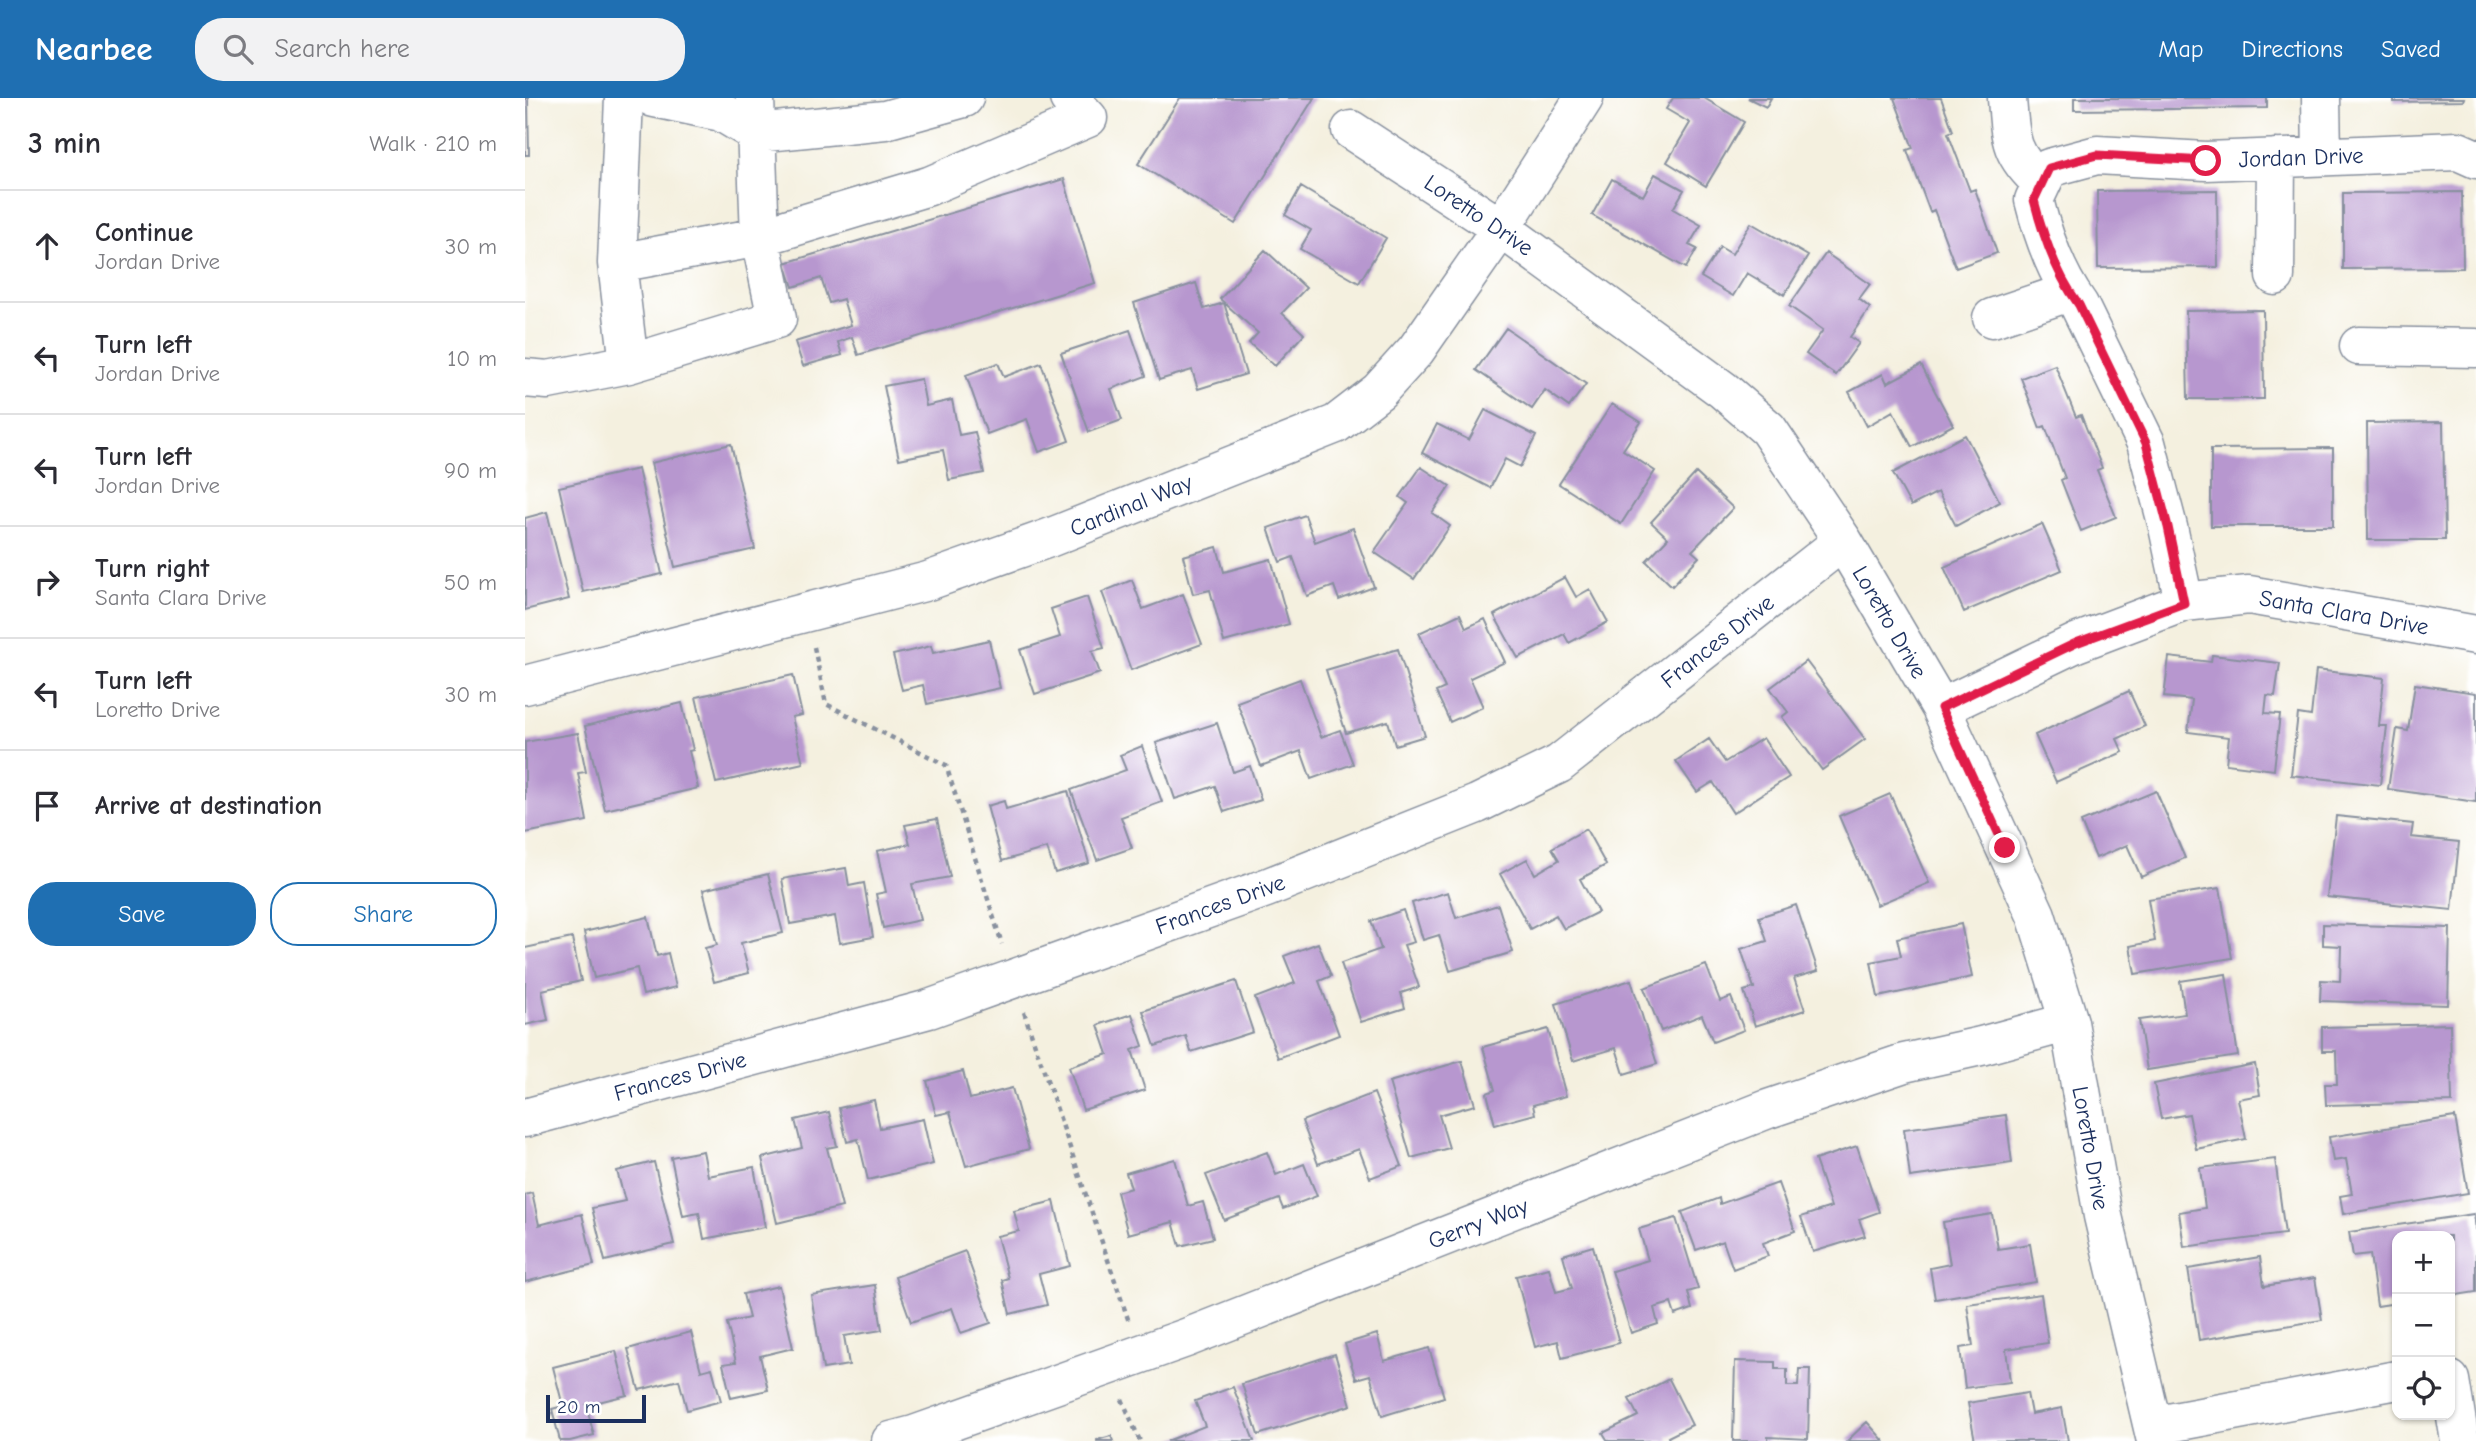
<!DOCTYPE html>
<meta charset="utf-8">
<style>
:root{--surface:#fff;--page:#f2f2f3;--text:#2b2b33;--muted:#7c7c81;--line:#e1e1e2;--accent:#1f6fb2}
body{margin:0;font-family:"Comic Neue",sans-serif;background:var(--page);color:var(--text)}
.controls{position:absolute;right:21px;bottom:21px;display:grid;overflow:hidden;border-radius:14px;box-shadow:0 2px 5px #0004}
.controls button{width:63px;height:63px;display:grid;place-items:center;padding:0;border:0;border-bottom:2px solid var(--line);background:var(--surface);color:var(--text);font:35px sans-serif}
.scale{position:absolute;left:21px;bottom:18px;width:100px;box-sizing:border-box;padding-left:7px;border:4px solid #1b2f5e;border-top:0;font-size:19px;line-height:24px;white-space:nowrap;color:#1b2f5e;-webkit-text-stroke:5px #fff;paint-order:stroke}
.stop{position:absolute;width:21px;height:21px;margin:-16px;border:5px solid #e11d48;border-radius:50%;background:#fff}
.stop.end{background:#e11d48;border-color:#fff;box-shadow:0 2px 7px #0008}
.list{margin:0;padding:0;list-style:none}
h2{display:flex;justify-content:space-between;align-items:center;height:91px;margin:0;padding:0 28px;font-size:30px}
h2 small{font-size:23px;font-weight:400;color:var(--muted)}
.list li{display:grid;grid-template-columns:46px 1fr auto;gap:21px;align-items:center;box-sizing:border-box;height:112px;padding:0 28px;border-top:2px solid var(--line)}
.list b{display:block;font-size:26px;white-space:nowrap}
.list p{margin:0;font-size:23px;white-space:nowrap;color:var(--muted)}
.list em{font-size:23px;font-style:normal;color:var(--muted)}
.actions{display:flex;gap:14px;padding:21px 28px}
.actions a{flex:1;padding:16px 0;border:2px solid var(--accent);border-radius:28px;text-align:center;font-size:24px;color:var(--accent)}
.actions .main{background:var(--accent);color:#fff}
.icon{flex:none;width:38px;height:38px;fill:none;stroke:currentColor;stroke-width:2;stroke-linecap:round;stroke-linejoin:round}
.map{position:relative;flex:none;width:1951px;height:1343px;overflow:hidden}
header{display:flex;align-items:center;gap:42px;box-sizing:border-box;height:98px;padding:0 35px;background:var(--accent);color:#fff}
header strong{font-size:33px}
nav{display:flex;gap:38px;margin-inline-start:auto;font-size:24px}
.search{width:490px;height:63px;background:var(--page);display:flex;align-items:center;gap:18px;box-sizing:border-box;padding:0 24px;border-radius:28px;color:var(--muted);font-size:26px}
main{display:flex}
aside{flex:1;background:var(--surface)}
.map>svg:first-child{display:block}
.building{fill:#b797cf}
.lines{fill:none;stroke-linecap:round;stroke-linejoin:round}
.minor-casing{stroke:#88909e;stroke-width:41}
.path{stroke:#88909e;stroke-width:4.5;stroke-dasharray:5 5;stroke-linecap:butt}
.minor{stroke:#fff;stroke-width:38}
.route{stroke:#e11d48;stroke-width:9}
.labels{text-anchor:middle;stroke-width:7;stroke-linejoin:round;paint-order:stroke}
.street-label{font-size:23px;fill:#1b2f5e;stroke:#fff}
</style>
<header>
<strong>Nearbee</strong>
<div class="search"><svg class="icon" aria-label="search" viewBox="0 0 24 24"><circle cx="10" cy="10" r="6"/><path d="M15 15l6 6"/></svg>Search here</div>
<nav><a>Map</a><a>Directions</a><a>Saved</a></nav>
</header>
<main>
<aside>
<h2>3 min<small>Walk · 210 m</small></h2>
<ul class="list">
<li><svg class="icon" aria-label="ahead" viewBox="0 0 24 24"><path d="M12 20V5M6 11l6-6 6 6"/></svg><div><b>Continue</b><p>Jordan Drive</p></div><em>30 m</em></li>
<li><svg class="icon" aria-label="left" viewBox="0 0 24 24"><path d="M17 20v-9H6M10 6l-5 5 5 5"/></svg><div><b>Turn left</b><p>Jordan Drive</p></div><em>10 m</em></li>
<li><svg class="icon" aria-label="left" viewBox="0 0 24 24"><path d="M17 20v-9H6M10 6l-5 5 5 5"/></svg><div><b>Turn left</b><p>Jordan Drive</p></div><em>90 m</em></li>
<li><svg class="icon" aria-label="right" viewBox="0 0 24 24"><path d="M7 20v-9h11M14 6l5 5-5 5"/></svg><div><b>Turn right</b><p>Santa Clara Drive</p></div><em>50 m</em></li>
<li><svg class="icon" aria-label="left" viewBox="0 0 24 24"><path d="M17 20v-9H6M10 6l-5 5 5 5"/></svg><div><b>Turn left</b><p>Loretto Drive</p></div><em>30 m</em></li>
<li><svg class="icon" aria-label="arrive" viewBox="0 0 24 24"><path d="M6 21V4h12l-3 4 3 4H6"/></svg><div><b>Arrive at destination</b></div></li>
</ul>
<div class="actions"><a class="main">Save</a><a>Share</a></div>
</aside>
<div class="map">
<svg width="1951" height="1343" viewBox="0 0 1951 1343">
<rect width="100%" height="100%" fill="#fff"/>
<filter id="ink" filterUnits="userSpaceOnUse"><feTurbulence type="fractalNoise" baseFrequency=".0143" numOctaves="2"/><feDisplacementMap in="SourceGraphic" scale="14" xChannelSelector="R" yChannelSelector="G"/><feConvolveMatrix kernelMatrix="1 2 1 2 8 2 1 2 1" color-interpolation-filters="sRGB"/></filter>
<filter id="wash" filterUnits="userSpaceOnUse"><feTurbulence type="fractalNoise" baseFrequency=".00686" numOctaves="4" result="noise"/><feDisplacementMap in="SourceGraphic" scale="28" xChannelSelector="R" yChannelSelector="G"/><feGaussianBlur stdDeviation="1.57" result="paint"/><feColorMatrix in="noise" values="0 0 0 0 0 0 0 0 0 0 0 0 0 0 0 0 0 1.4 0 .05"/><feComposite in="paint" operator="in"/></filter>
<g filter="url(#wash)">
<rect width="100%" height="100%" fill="#f4f0df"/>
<g id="blocks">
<path class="building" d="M0,0H3L4,57H0Z
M655,0H789L710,126L613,66Z
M1148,0H1179L1219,24L1181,88L1142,64L1165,25L1141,11Z
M1223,0H1246L1241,9Z
M1369,0H1416L1428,33L1423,35L1445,93L1450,91L1472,155L1431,170L1409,112L1405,114L1382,52L1388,50Z
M1549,0H1742V10L1549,12Z
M1869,0H1939L1938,3L1869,4Z
M1130,76L1159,92L1148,111L1176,127L1164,147L1172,151L1161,170L1067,117L1087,81L1118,98Z
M539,81L570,185L333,257L327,239L313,244L317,257L278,268L270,244L326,227L318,201L304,205L296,180L268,189L260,165Z
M776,89L861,140L834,185L775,151L786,132L760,117Z
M1692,92L1693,169L1573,170L1572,93Z
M1937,94L1938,170L1818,171V95Z
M1226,125L1283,158L1259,197L1222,175L1208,198L1176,179L1195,149L1207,156Z
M740,152L781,190L757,215L779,236L750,268L724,245L733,235L695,201Z
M1301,155L1345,186L1334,201L1345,210L1325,239L1334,245L1311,277L1281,256L1298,232L1264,208Z
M671,185L679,211L699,205L721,276L673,291L667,272L634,282L609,205Z
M1738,212L1739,301H1663L1661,213Z
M981,230L1061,286L1044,309L1020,292L1007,311L951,272Z
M605,232L621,278L586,291L597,322L564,334L536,255Z
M473,265L479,279L516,265L544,343L514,354L502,321L462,336L441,277Z
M1396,267L1428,327L1387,349L1368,313L1342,328L1324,294L1358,276L1362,285Z
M1530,267L1551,319L1556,317L1577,370L1572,372L1591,419L1556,433L1536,382L1540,380L1520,328L1515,330L1496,280Z
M396,281L401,308L427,302L434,337L450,334L459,375L424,382L418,352L374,361L359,288Z
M1087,306L1116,324L1098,352L1130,373L1096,426L1034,386Z
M960,312L1011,338L995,369L980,361L965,390L897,355L912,326L944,342Z
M1918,324L1920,442H1843L1842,325Z
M1440,337L1475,404L1431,428L1413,394L1386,408L1368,375Z
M206,346L230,451L150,469L126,365Z
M1808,350V428H1686V351Z
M896,369L925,388L907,415L925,428L889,481L849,454L883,405L875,399Z
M113,371L137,476L58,494L34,389Z
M1171,375L1208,410L1167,453L1174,459L1147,488L1121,463L1143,440L1126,424Z
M22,414L44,501L0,512V420Z
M780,417L790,444L828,430L849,489L814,502L809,488L782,498L768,459L755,464L743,430Z
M1517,426L1537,472L1439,514L1419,469Z
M692,449L699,474L746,461L764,526L699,544L685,492L668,496L658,458Z
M1040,479L1051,499L1065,491L1083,524L1044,545L1039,536L993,560L969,517Z
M607,482L618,511L658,496L677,546L606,572L577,494Z
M562,499L579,550L567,553L575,575L510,596L495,552L535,539L526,511Z
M935,516L941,530L960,521L980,564L945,580L958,609L925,624L911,594L920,590L894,535Z
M464,542L475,590L402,606L398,587L377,592L368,557L406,548L408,555Z
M873,551L900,638L870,647L863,623L821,635L801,572Z
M1687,557L1755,565L1750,598L1742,597L1740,615L1755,616L1749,672L1701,666L1704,639L1663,634L1667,602L1639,599L1644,559L1686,564Z
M1281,563L1340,641L1297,672L1257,619L1263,614L1245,590Z
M1791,572L1859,580L1854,628H1862L1855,687L1766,677L1773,616L1786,618Z
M268,577L277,617L267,619L278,665L191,685L171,599Z
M775,581L796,639L815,632L828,666L786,681L776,653L736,668L712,604Z
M1890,586L1951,595V704L1863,691L1872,631L1883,633Z
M1604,593L1620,628L1592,641L1598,654L1531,684L1510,637Z
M157,605L168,652L164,653L173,690L80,712L60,628Z
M692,625L708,674L725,668L736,702L699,714L690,688L650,701L631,645Z
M53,635L61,674L53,675L62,723L0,735V644Z
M1238,640L1264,679L1208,715L1188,684L1172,694L1151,663L1184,641L1200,664Z
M617,648L637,704L596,719L607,750L572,762L546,692L601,672L595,657Z
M543,693L564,765L530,775L522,750L477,763L462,708L479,703L481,711Z
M1631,693L1660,760L1616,779L1602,747L1571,760L1556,724Z
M1365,696L1404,785L1352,807L1314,718Z
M1811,718L1888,726L1886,739L1934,744L1927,812L1802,799Z
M412,721L425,779L387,786L395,822L358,830L351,796L361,794L352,753L385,746L380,727Z
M1061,731L1081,767L1055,781L1073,814L1039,831L1031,817L1005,831L975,776L1002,761L1010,776L1034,762L1027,750Z
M321,770L324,788L339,785L348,839L315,845L310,818L265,826L257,781Z
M243,776L258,835L216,845L224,875L189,884L180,850L192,847L178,792Z
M1695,790L1707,860L1610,876L1605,848L1630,843L1623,801Z
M923,794L931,820L973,807L988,854L925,873L914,837L898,842L887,805Z
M1271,807L1293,873L1269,880L1280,912L1230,928L1219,893L1229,890L1216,851L1242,843L1234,819Z
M878,812L889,844L879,847L894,889L876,895L880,910L836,924L816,865L856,851L846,823Z
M123,819L132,858L143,855L151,889L118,897L112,870L69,880L59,834Z
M1436,826L1447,879L1353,899L1346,864L1376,858L1372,840Z
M1798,826L1925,830L1923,907L1795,903L1796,882L1815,883L1816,848L1798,847Z
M47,840L56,883L17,892L23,922L0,927V850Z
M793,845L806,878L794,883L814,937L753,960L730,900L770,885L759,858Z
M1181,867L1195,903L1206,899L1219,932L1188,944L1177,917L1136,933L1119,890Z
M1701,876L1713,958L1622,972L1614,922L1660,916L1655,883Z
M1106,882L1132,966L1099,976L1091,950L1048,963L1031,906Z
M711,883L728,934L666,954L661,938L630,948L618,913Z
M607,916L618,948L607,952L620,992L558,1012L544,969L583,956L573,927Z
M1925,926L1927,1004L1801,1007L1800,986H1812L1811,953H1797V929Z
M1023,931L1041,998L1008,1007L1010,1016L970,1027L962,995L970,992L958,949Z
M937,963L950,1007L914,1017L924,1050L886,1060L864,984Z
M1730,966L1735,997L1713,1001L1721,1041L1671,1051L1664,1016L1636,1021L1629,986Z
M438,973L445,1001L487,990L504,1051L441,1068L425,1014L411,1017L402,983Z
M849,995L877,1068L845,1080L834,1051L793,1066L777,1023Z
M349,1002L355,1030L398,1021L408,1066L343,1082L333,1041L322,1044L314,1010Z
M304,1014L312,1048L302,1050L317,1109L252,1125L237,1060L277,1050L270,1022Z
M1481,1017L1487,1065L1385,1079L1379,1031Z
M1930,1019L1943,1095L1818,1116L1815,1098L1827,1096L1821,1061L1808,1063L1804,1039Z
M1332,1048L1354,1114L1334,1121L1340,1138L1288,1154L1276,1119L1306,1109L1290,1062Z
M178,1053L183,1078L229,1069L240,1129L179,1141L174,1115L158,1118L146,1059Z
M742,1054L751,1077L779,1066L792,1098L758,1111L754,1101L699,1122L681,1077Z
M650,1061L663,1108L678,1104L688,1140L655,1148L648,1124L603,1136L592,1094L606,1090L601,1075Z
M1750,1061L1760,1136L1659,1149L1654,1114L1680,1110L1675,1070Z
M129,1064L149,1146L80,1163L67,1110L100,1103L92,1073Z
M1253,1085L1270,1133L1238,1145L1243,1158L1208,1171L1198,1143L1171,1152L1157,1114L1194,1100L1195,1106Z
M7,1095L14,1127L57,1116L69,1167L0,1184V1097Z
M529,1103L545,1168L514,1176L522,1207L485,1216L477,1182L483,1180L472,1138L494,1133L489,1113Z
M1467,1116L1473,1151L1505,1146L1511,1184L1410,1201L1405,1170L1425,1166L1418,1124Z
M1949,1116L1951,1132V1194L1925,1198V1138H1872V1205L1852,1208L1845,1156L1828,1158L1824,1134Z
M1151,1120L1173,1191L1163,1194L1167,1211L1150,1217L1146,1205L1129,1210L1133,1226L1106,1235L1087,1173L1123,1162L1114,1131Z
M1068,1148L1094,1245L1037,1260L1033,1243L1010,1249L991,1178L1024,1170L1031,1194L1047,1190L1038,1157Z
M440,1153L466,1225L436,1235L427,1210L386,1224L370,1179Z
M1735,1159L1739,1188L1790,1180L1797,1222L1674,1242L1663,1171Z
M350,1187L357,1232L319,1238L324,1267L298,1271L286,1197Z
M254,1188L268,1250L235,1258L243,1292L206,1300L198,1266L211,1264L202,1225L224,1220L218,1196Z
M1516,1196L1523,1245L1481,1251L1485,1284L1440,1290L1435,1250L1448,1248L1442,1206Z
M166,1234L176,1273L187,1270L196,1303L162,1312L154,1282L114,1292L103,1251Z
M852,1236L859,1263L904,1250L919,1299L857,1318L845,1277L831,1281L820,1246Z
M91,1253L102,1297L61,1307L69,1337L45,1343H35L27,1311L38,1308L28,1269Z
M810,1256L826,1307L733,1337L717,1286Z
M1210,1263L1250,1264V1271H1262V1288H1273L1274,1271H1285L1283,1341L1243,1339V1343H1208Z
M1144,1281L1167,1327L1143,1339L1145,1343H1083L1078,1335L1113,1318L1104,1301Z
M708,1289L729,1343H642L680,1328L670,1303Z
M1502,1295L1506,1316L1537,1310L1543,1343H1450L1443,1305Z
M1342,1324L1359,1343H1322Z
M586,1338L588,1343H572V1342Z"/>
</g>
</g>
<g filter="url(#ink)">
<use href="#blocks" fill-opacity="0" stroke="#88909e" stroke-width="2"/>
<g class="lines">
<g class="minor-casing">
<path id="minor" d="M129,0L196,14L231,35L360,22L439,0
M1482,0C1485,41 1485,57 1517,85
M1796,0L1797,58
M826,32L976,130L1198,292L1243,331L1318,443L1416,610L1511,817L1544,924L1578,1118L1631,1343
M92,165L99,0
M1750,178L1751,60
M1467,220L1544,194
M1834,248L1951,250
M104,266L92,165L235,139L404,88L563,20L544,0
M0,280L23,282L104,266L252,221L235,139L230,0
M1659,504L1643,429L1621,345L1554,207C1532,177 1518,138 1509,102L1524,70L1572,57L1681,63L1933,53L1951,61
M0,587L403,483L524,440L811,326L854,293L891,252L976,130L1059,0
M1416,610L1551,545L1659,504L1724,497L1951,537
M0,1020L404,911L741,790L952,706L1034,666L1318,443
M1925,1282L1935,1343
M1628,1328L1872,1282
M366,1343L389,1337L661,1240L1243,1011L1379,965L1456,948L1544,924"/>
</g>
<path class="path" d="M289,549L301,606L421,667L477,846
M499,914L604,1224
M597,1301L615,1343"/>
<use href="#minor" class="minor"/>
</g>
</g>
<g class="lines" filter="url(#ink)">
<path class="route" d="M1480,750L1416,610L1551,545L1659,505L1643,429L1621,345L1554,207C1532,177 1518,138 1509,102L1524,70L1572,57L1681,63"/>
</g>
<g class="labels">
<g class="street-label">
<text transform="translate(1776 59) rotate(-2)" y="8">Jordan Drive</text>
<text transform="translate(954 117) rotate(34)" y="8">Loretto Drive</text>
<text transform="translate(606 407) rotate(-22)" y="8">Cardinal Way</text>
<text transform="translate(1819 514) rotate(10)" y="8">Santa Clara Drive</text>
<text transform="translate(1365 524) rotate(60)" y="8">Loretto Drive</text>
<text transform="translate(1192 543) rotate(-38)" y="8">Frances Drive</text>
<text transform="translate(695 806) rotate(-20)" y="8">Frances Drive</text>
<text transform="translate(155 978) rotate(-15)" y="8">Frances Drive</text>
<text transform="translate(1566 1050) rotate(80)" y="8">Loretto Drive</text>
<text transform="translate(953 1125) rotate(-21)" y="8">Gerry Way</text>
</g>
</g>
</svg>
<div class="controls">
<button>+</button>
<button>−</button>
<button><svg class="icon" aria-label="locate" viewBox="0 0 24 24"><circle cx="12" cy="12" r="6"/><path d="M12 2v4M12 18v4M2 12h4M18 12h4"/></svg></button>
</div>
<div class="scale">20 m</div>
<div class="stop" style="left:1681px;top:63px"></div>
<div class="stop end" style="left:1480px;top:750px"></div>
</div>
</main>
